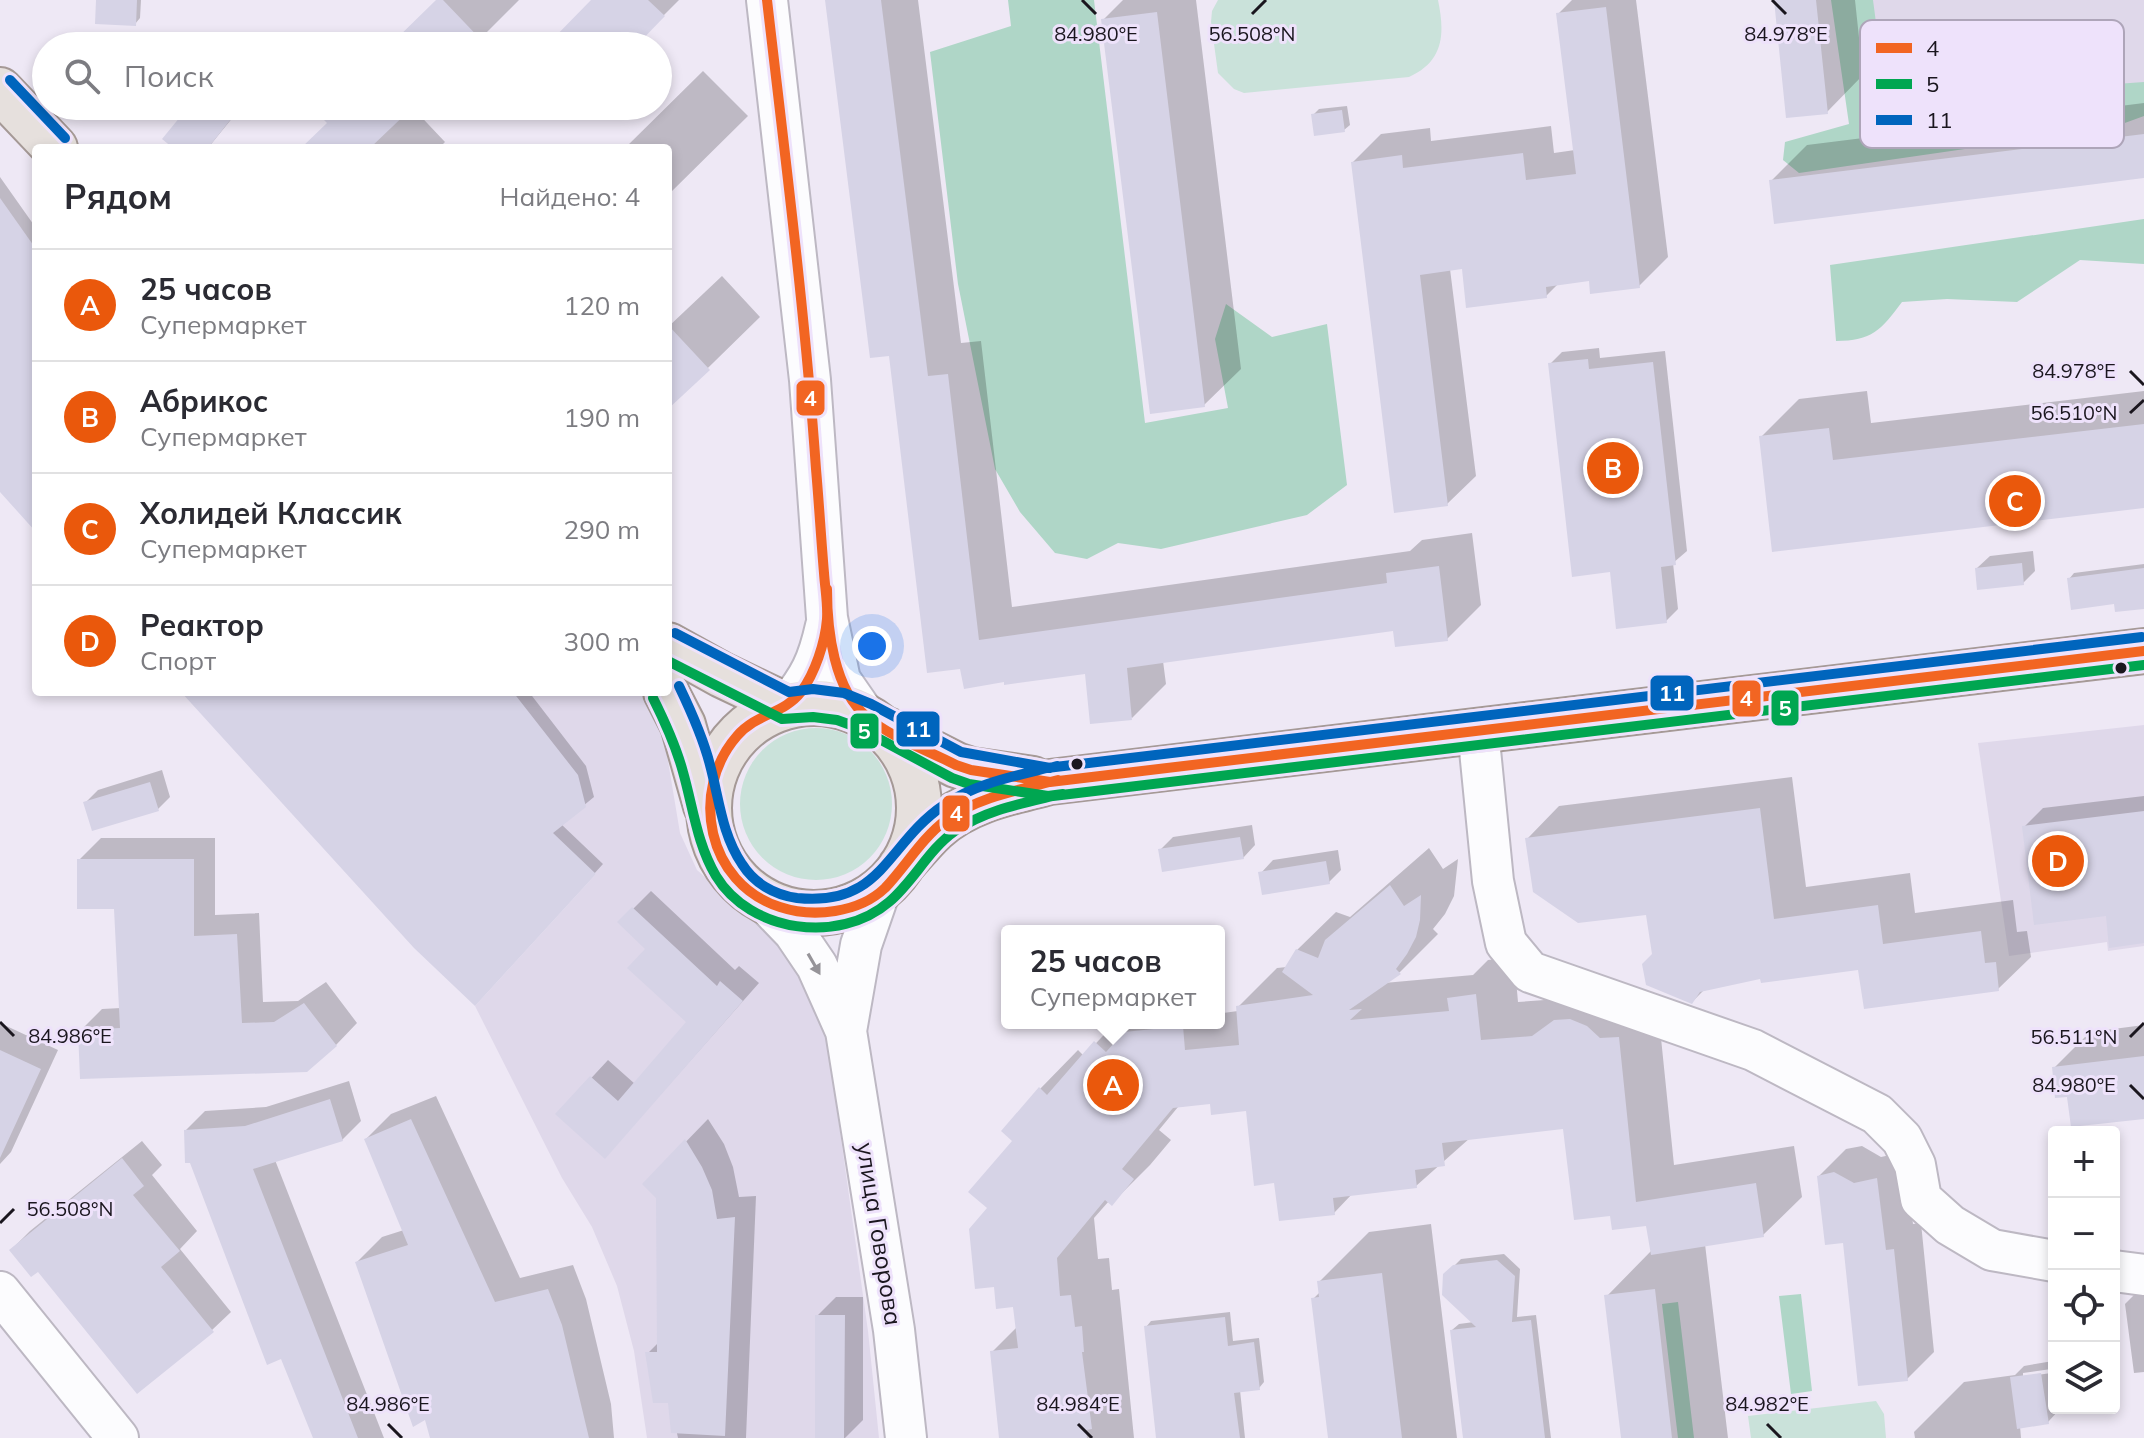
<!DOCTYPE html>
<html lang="ru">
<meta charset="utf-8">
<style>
:root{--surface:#fff;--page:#f7f7f7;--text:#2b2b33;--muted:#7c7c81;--line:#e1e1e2;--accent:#ea580c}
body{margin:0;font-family:Mulish,sans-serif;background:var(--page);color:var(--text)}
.controls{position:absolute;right:24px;bottom:24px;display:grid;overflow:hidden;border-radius:8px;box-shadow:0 4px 12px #0003}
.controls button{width:72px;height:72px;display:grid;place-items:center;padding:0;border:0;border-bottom:2px solid var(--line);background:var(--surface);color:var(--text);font:40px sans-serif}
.you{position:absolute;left:872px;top:646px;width:28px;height:28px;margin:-20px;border:6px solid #fff;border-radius:50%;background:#1a73e8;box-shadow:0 0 0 12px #1a73e833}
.badge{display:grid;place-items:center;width:52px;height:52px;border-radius:50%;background:var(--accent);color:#fff;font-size:26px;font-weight:700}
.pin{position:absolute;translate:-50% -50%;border:4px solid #fff;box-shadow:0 2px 8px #0006}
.popup{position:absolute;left:1001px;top:925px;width:224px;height:104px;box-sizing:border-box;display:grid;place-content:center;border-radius:8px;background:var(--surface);filter:drop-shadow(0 2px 6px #0005);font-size:26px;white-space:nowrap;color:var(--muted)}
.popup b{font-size:30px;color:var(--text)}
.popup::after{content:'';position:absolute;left:50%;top:100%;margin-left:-16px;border:16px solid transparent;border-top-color:var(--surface)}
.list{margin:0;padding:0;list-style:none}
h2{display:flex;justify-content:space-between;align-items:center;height:104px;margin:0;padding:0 32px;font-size:34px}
h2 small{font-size:26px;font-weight:400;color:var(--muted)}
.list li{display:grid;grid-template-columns:52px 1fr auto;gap:24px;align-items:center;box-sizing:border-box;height:112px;padding:0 32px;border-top:2px solid var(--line)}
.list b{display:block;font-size:30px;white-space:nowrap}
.list p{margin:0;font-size:26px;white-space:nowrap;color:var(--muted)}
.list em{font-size:26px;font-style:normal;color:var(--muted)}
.icon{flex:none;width:44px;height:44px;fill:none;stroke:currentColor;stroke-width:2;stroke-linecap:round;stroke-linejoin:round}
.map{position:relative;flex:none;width:2144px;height:1438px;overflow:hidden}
.search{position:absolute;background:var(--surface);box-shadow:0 4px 12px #0003;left:32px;top:32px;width:640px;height:88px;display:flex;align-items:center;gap:20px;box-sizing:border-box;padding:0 28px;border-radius:44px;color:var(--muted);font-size:30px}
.panel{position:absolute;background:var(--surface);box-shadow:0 4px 12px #0003;left:32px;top:144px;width:640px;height:552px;border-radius:8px}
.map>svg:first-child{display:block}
.commercial{fill:#dfd8ea}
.green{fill:#cae2da}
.forest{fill:#afd6c7}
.shadow{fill:#0003;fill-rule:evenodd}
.building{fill:#d6d3e6}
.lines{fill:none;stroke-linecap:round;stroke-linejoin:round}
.minor-casing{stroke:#bdb8c3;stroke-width:44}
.major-casing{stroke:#a59996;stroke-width:48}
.minor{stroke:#fcfcfe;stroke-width:40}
.major{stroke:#e6e0dd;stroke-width:44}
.bus-1-casing{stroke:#eee2fb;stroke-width:16}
.bus-2-casing{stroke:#eee2fb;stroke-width:16}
.bus-3-casing{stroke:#eee2fb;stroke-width:16}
.bus-1{stroke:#f26522;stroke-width:10}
.bus-2{stroke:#00a651;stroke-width:10}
.bus-3{stroke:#0065bd;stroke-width:10}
.oneway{fill:#969499}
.ticks{fill:none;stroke:#1a161e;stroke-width:3}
.bus-dot{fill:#1a161e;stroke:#eee2fb;stroke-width:3}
.labels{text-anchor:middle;stroke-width:6;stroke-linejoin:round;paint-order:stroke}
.street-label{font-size:24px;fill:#1a161e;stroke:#eee2fb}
.key{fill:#eee2fb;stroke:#aea5b9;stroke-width:2}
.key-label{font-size:22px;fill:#1a161e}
.ticks-label{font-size:20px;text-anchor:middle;fill:#1a161e;stroke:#eee2fb;stroke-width:6;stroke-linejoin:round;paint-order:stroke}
.line-badge{stroke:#eee2fb;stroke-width:3}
.badge-label{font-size:22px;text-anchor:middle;font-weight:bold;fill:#fff}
</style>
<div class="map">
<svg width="2144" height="1438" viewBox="0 0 2144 1438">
<rect width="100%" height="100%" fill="#eee8f5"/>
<path class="commercial" d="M1859,0H2144V88L1873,120Z
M410,692H643L645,694L664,737L680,833L697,870L786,949L822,1003L868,1331L879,1438H647L634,1351L617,1286L592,1227L562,1178L475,1006L596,874L552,851Z
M2144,725V946L2108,951L2107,942L2009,956L1978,743Z"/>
<path class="green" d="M1218,0H1438C1445,34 1444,61 1409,77L1244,93L1234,89L1218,73L1211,22L1212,11Z
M740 804a76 76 0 1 1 152 0a76 76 0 1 1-152 0Z
M1876,1401L1884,1414L1886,1438H1751L1748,1416Z"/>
<path class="forest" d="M1008,0H1094L1145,423L1228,408L1215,339L1226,304L1272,337L1327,324L1347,485L1307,515L1161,549L1118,543L1087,559L1055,553L1020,512L995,469L958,284L930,52L1011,26Z
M1831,0H1873L1885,91L1960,86L1975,97L2098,78L2116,84L2144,82V116L2111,128L1799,173L1783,160L1785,142L1849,124Z
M2144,219V264L2080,260L2017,302L1947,299L1902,302C1881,330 1872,341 1836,341L1830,265Z
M1801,1294L1812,1391L1791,1394L1779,1296Z
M1678,1302L1694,1438H1678L1662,1304Z"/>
<path class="shadow" d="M98,0H141L140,18L135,24Z
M437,0H519L473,46H390Z
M594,0H679L633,46H548Z
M827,0H918L961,343L981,341L1012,607L1410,551L1422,540L1472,533L1481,605L1447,639L1395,629L1163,661L1166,684L1132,718L1087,672L1005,680L966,687L891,353Z
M1123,0H1196L1241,369L1204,405L1103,20Z
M1572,0H1636L1668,257L1639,286L1591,279L1559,283L1546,296L1463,267L1450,269L1476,476L1447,504L1353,162L1381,134L1430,128L1431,141L1551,126L1554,153L1575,150L1558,14Z
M1775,0H1855L1863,75L1827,112Z
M703,71L748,116L668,195V148H625Z
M2144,103V176L1771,181L1807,145Z
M192,106H242L208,148H176Z
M329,106H411L445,142L439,148H303L329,122Z
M1347,106L1350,125L1344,130L1313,115L1319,109Z
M0,177L36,228V529L0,489Z
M722,276L760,317L668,407V327Z
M1599,348L1600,358L1665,351L1687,551L1673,563L1678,609L1666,621L1612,570L1550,364L1562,352Z
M1867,391L1871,423L2144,391V506L1774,549L1761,437L1799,399Z
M2033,551L2035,571L2023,583L1977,568L1990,556Z
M2144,564V607L2116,602L2069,579L2074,573Z
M184,692H529L586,766L594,797L561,824L603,864L484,995Z
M162,770L170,797L158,809L86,802L98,790Z
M1792,777L1806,887L1910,873L1915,913L2013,900L2017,932L2027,931L2031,957L1998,989L1860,968L1762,977L1706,988L1692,1002L1654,955L1648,913L1527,839L1559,806Z
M2144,796V941L2107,914L2024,827L2043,808Z
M1252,825L1255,845L1243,858L1161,849L1173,837Z
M101,838H215V915L259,913L263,1002L298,1001L326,982L357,1023L336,1045L80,1031L102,1009L121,1008L116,907L79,860Z
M1429,848L1443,869L1458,859L1454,896L1445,914L1433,929L1438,934L1400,972L1384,983L1473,975L1488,960L1514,957L1518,1002L1572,998L1657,999L1674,1165L1794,1146L1802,1197L1763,1235L1705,1244L1728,1438H1623L1607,1296L1652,1250L1648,1224L1612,1214L1565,1127L1470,1138L1416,1186L1353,1193L1334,1213L1276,1181L1247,1109L1212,1102L1178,1107L1159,1130L1171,1140L1150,1165L1112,1203L1109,1201L1094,1218L1098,1259L1109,1258L1112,1290L1119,1289L1134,1438H1001L992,1352L1018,1326L990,1208L1015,1140L1040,1089L1078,1050L1084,1056L1115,1023H1219L1220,989L1223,1013L1238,1011V1007L1277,968L1287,967L1297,950L1336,912L1350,917Z
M1338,850L1341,870L1329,882L1261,873L1273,860Z
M651,891L735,970L739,966L759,983L605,1157L558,1114L608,1060L635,1084L688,1022L648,949L620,922Z
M0,1023L58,1050L11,1152L0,1164Z
M2144,1025V1117L2054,1068L2090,1032Z
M349,1081L361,1121L342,1140L275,1160L384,1438H315L186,1130L205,1111L266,1107Z
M436,1096L520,1278L573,1265L586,1299L611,1404L614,1438H433L426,1417L357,1262L382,1237L404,1230L366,1139L391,1114Z
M708,1119L724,1144L733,1167L739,1197L756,1196L746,1438H678L670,1401L648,1353L659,1342L658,1198L645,1184Z
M142,1141L162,1165L152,1175L197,1231L180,1249L231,1312L212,1330L38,1269L11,1250L30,1231Z
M1862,1146L1881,1157L1904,1152L1913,1224L1921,1223L1934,1352L1907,1379L1845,1241L1819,1176L1846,1149Z
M1431,1224L1457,1438H1330L1313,1299L1320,1292L1319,1282L1369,1232Z
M1504,1254L1520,1269L1517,1317L1536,1315L1551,1438H1465L1452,1330L1459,1324L1474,1322L1445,1275L1461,1259Z
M2144,1285V1372L2134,1373L2125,1304Z
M836,1297H863V1420L845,1438H817V1316Z
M1230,1312L1233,1341L1259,1338L1264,1382L1259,1388L1240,1390L1245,1438H1158L1146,1327L1151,1321Z
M2053,1361L2054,1408L2060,1409L2048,1422L2020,1426L2021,1438H1915L1914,1432L1964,1382L2015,1375L2024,1366ZM2051,1369V1373L2023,1377V1373Z"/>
<path class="building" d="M96,0H137L136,26L95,24Z
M436,0H443L487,46H389Z
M591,0H648L665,16L636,46H546Z
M825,0H881L928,376L948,374L979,640L1387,583L1386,573L1439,566L1448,641L1395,647L1393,631L1127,668L1132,720L1090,724L1085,674L1004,685V682L964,689L960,669L927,673L889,356L870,358Z
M1774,0H1816L1828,114L1786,118Z
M1606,7L1640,288L1590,294L1589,281L1546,287L1547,298L1466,308L1462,269L1420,275L1448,506L1394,513L1351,162L1402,155L1403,168L1523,153L1526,180L1576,174L1556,13Z
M1157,12L1205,407L1150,414L1101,19Z
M189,106H216L231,119L208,148H173L162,139Z
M310,106H414L370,148H301L327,123Z
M1342,110L1345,132L1314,136L1311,114Z
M2144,134V178L1774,224L1769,180Z
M0,198L36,249V532L0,492Z
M668,325L710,370L668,409Z
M1588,359L1589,369L1653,362L1676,565L1661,567L1667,623L1616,629L1610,572L1572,577L1548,363Z
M2144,424V508L1772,552L1759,436L1829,428L1833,460Z
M2022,563L2024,585L1977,590L1975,568Z
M2144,568V609L2115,612L2114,604L2071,610L2067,578Z
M181,692H513L578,775L586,807L553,833L596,874L475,1006L414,948Z
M150,782L159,811L92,831L83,802Z
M1760,808L1774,919L1878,905L1883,944L1981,931L1985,963L1996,962L1999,991L1864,1009L1858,970L1761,983L1760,979L1700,992L1692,1004L1646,985L1642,964L1652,954L1646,915L1578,923L1533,892L1525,838Z
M2144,811V943L2109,948L2106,916L2034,925L2022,826Z
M1240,837L1244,859L1162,872L1158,849Z
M77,859H194V936L237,934L242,1023L274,1022L304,1003L337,1046L307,1072L80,1079L78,1030L120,1028L114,909H77Z
M1326,861L1330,884L1262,895L1258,872Z
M1390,885L1404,906L1421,895L1420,920L1416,937L1407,954L1396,969L1401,974L1349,1010L1362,1009L1350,1020L1449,1011L1447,998L1476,994L1481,1040L1532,1036L1554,1020L1570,1019L1587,1026L1600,1038L1619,1037L1636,1202L1756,1183L1764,1237L1651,1255L1646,1226L1612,1230L1610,1216L1574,1220L1563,1129L1442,1143L1445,1166L1415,1170L1417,1188L1333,1198L1335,1215L1279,1221L1274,1183L1254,1186L1246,1111L1211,1115L1210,1104L1173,1108L1122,1169L1134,1179L1112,1206L1105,1200L1057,1258L1060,1296L1071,1295L1075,1327L1082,1326L1084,1352H1082L1092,1429L1086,1430L1087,1438H999L990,1351L1018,1348L1013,1307L996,1309L994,1287L975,1289L969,1229L987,1208L968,1192L1012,1141L1001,1131L1039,1087L1047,1095L1094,1041L1106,1052L1124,1032L1183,1026L1185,1050L1239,1045L1236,1006L1313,995L1282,972L1296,949L1318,958L1325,940Z
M632,907L717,986L720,981L743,1001L605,1159L555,1114L590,1076L618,1101L686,1022L627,968L645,949L617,922Z
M0,1050L41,1069L0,1158Z
M2144,1056V1119L2071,1127L2067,1097L2055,1098L2052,1067Z
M330,1099L343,1141L253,1169L358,1438H313L281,1359L267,1365L190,1163H185L184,1130L245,1126Z
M411,1119L495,1302L548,1289L562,1325L589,1438H430L425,1420L413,1427L355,1262L408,1245L364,1139Z
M685,1139L702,1167L712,1190L717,1219L735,1217L725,1436L671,1433L668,1403H653L645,1352H657L656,1198L642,1184Z
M122,1158L144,1186L133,1195L180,1251L161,1267L214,1332L137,1394L38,1272L31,1277L9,1250Z
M1834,1172L1854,1183L1877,1178L1886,1250L1894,1249L1908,1381L1858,1386L1843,1243L1825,1245L1817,1176Z
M1497,1260L1515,1276L1512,1322L1531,1320L1545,1438H1463L1450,1330L1476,1327L1442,1295L1443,1274L1453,1265Z
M1382,1273L1402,1438H1328L1311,1298L1319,1297L1317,1281Z
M1655,1289L1672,1438H1621L1604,1295Z
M815,1315H845L844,1438H815Z
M1225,1317L1228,1346L1254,1342L1260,1390L1234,1393L1240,1438H1156L1144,1326Z
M2041,1373L2049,1424L2017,1429L2010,1377Z"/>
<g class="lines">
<g class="minor-casing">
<path id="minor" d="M767,0L810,380L827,618L840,680L865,716
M787,706C810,678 818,662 826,626
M1478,730L1493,881L1506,943L1530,972L1753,1050L1877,1114L1902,1139L1915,1165L1921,1199L1950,1225L1992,1250L2054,1261
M769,906L794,932L817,966L846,1031L894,1330L906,1438
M846,1031L861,945L879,893
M2114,1271L2144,1275
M0,1292L118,1438"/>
</g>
<g class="major-casing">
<path id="major" d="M0,90L55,148
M668,645L722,675L787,706
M666,692L683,725L706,806
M709 808a105 105 0 1 1 210 0a105 105 0 1 1-210 0Z
M887,730L956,765L971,770L1033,779
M901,866C912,854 923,840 935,829C967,800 1010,792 1050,782L2144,651"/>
</g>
<use href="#minor" class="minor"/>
<use href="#major" class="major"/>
<g class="bus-1-casing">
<path id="bus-1" d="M767,0C785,156 805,312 816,469C819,503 821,538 824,573C825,588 828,604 827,619C825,643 815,673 801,692C784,714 757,713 737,736C689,791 707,884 780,907C813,918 859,913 885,888C906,866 921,839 946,820C977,798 1014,791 1050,782L2144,651
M827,589C827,630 834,690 867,717C892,738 927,750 956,765L971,770L1050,782L1058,780"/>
</g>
<g class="bus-2-casing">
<path id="bus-2" d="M668,661L782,719L813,717L837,720L859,728L952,778L969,784L1048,796L1063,794
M653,698C665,722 676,746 683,772C693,807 697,844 716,876C750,932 839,945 889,902C914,881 928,850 955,831C984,811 1019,804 1053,796L2144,665"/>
</g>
<g class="bus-3-casing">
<path id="bus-3" d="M10,80L65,138
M675,633L789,692L813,689L844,693L871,704L961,752L1050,768L1057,766
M679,686C691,711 703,737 710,765C719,798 722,835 742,864C754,883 774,895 797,898C883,907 886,844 944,805C975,784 1011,777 1047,768L2142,637"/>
</g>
<use href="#bus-1" class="bus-1"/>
<use href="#bus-2" class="bus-2"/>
<use href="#bus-3" class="bus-3"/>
</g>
<defs><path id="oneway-solid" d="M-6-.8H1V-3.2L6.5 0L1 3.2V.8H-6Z" transform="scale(2)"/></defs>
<use class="oneway" href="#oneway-solid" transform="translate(814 964) rotate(60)"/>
<path class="ticks" d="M1082,0L1096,14M1772,0L1786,14M1252,14L1266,0M2130,371L2144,385M2130,413L2144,400M0,1022L14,1036M2130,1037L2144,1023M2130,1085L2144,1099M0,1223L14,1209M388,1424L402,1438M1078,1424L1092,1438M1767,1424L1781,1438"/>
<g class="bus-dot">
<circle cx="2121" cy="668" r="7"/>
<circle cx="1077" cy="764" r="7"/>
</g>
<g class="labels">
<g class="street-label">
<text transform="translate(879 1234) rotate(81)" y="8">улица Говорова</text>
</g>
</g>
<rect x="1860" y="20" width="264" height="128" rx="12" class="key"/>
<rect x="1876" y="43" width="36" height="10" fill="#f26522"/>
<rect x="1876" y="79" width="36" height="10" fill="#00a651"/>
<rect x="1876" y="115" width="36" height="10" fill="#0065bd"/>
<g class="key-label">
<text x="1926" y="56">4</text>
<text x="1926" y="92">5</text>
<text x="1926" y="128">11</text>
</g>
<g class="ticks-label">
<text x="1252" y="41">56.508°N</text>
<text x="1096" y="41">84.980°E</text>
<text x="1786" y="41">84.978°E</text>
<text x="2074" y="378">84.978°E</text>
<text x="2074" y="420">56.510°N</text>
<text x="70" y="1043">84.986°E</text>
<text x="2074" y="1044">56.511°N</text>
<text x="2074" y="1092">84.980°E</text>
<text x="70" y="1216">56.508°N</text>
<text x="388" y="1411">84.986°E</text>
<text x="1078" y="1411">84.984°E</text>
<text x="1767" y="1411">84.982°E</text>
</g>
<g class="line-badge">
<rect x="795" y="379" width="31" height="38" rx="8" fill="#f26522"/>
<rect x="1649" y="674" width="46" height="38" rx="8" fill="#0065bd"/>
<rect x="1731" y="679" width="31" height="39" rx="8" fill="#f26522"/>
<rect x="1770" y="689" width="30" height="38" rx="8" fill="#00a651"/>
<rect x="895" y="710" width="46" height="38" rx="8" fill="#0065bd"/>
<rect x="849" y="712" width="31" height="38" rx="8" fill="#00a651"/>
<rect x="941" y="794" width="30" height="39" rx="8" fill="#f26522"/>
</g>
<g class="badge-label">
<text x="810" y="406">4</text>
<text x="1672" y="701">11</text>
<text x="1746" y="706">4</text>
<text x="1785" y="716">5</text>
<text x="918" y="737">11</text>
<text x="864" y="739">5</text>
<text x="956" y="821">4</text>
</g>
</svg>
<div class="controls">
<button>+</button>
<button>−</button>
<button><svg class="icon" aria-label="locate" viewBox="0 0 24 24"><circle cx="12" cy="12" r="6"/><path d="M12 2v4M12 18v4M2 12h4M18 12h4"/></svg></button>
<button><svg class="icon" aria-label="layers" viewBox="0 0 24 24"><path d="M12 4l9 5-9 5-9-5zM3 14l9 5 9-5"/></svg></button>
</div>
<div class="you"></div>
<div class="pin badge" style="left:1113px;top:1085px">A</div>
<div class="popup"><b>25 часов</b>Супермаркет</div>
<div class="pin badge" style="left:1613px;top:468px">B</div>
<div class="pin badge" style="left:2015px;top:501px">C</div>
<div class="pin badge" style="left:2058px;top:861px">D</div>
<div class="search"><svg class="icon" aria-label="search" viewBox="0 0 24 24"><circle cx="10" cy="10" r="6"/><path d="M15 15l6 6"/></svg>Поиск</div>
<section class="panel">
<h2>Рядом<small>Найдено: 4</small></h2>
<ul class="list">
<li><span class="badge">A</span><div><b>25 часов</b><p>Супермаркет</p></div><em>120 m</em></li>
<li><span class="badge">B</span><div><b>Абрикос</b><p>Супермаркет</p></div><em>190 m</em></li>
<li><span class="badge">C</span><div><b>Холидей Классик</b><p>Супермаркет</p></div><em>290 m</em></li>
<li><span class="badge">D</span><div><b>Реактор</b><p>Спорт</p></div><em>300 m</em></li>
</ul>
</section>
</div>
